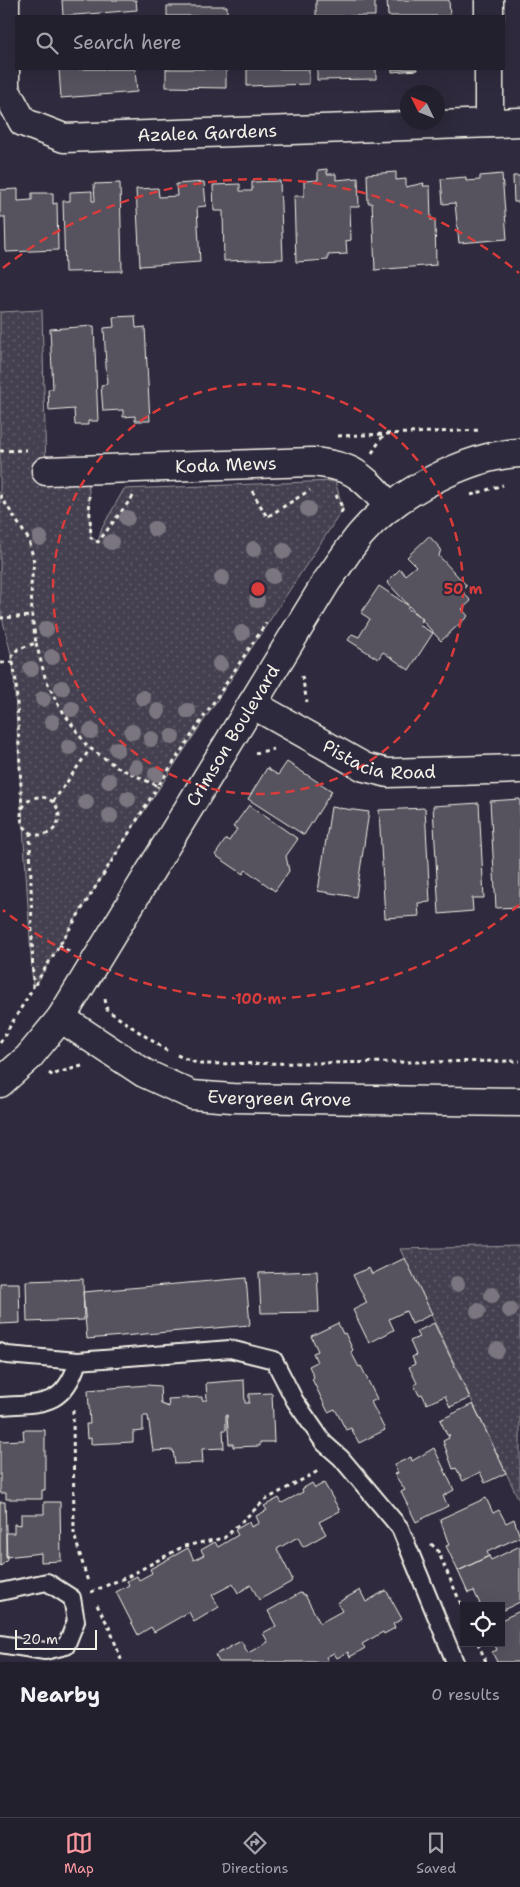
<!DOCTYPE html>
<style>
:root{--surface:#23202e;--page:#2b2836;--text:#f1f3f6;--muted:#a3a3aa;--line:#403e4a;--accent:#ff9aa2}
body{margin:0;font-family:"Shantell Sans",sans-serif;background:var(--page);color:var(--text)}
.controls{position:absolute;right:15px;bottom:15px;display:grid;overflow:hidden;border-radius:0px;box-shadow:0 5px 20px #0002}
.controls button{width:45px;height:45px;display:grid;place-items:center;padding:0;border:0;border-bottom:1px solid var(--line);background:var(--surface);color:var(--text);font:25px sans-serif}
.compass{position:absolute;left:400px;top:85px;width:45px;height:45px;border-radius:50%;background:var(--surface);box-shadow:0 5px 20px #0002;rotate:313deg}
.scale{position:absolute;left:15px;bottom:12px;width:82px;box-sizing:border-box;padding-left:5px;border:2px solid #f4f1e8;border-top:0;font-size:14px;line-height:18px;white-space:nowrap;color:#f4f1e8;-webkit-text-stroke:4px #2f2a3d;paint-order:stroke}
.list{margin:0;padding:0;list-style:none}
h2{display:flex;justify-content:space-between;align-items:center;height:65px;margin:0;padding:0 20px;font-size:21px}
h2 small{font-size:16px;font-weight:400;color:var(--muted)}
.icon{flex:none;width:28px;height:28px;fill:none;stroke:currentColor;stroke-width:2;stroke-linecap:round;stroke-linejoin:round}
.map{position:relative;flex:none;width:520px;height:1662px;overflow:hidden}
.search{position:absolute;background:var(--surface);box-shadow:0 5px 20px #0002;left:15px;right:15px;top:15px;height:55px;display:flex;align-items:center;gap:12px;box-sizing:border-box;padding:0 18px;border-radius:0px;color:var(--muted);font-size:19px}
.sheet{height:155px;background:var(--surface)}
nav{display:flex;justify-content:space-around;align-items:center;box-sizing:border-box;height:70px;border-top:1px solid var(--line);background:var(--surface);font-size:14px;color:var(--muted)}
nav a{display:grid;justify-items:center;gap:2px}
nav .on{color:var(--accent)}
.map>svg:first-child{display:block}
.park{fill:url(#park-dots);stroke:#9c989c}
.building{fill:#56525f;stroke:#f4f1e8}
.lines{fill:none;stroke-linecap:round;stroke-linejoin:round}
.lane-casing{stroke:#f4f1e8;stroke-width:20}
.street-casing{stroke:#f4f1e8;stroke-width:31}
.path{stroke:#f4f1e8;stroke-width:3;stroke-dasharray:4 4;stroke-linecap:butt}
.lane{stroke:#2f2a3d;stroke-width:16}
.street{stroke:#2f2a3d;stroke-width:28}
.tree{fill:#7a757e}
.ring{fill:none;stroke:#d93c3b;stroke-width:2.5;stroke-dasharray:9 6}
.labels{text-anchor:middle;stroke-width:4.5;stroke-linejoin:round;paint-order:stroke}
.street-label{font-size:18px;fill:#f4f1e8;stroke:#2f2a3d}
.centre{fill:#d93c3b;stroke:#2f2a3d;stroke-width:2.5}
.ring-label{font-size:15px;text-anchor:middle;font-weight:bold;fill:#d93c3b;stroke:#2f2a3d;stroke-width:4.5;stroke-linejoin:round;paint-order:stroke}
</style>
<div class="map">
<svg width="520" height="1662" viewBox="0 0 520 1662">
<defs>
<pattern id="park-dots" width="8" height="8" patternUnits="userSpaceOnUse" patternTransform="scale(1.25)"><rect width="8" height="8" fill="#454050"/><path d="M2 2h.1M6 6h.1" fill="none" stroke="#605c69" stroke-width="1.8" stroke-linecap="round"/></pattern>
</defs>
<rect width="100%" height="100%" fill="#2f2a3d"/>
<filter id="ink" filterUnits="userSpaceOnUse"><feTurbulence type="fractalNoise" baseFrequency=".02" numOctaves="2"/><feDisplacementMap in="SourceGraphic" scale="10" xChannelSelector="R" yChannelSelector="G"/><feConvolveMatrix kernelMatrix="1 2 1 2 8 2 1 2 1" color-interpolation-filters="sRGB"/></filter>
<g filter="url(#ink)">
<path class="park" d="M42,310L46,471L88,470L91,537L98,542L102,528L124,489L335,481L343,509L112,860L33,988L13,662L0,609V312Z
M520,1246V1502L400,1249Z"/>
<path class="building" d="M62,0H136L137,10L63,16Z
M316,0H375V16H316Z
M387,0H449L450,16H388Z
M167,6H227V16H167Z
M59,69H135L137,92L61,98Z
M166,69H226V88L166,87Z
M247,69H309V84L247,86Z
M317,69H376V79L317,80Z
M392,69H417V70L392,72Z
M327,169V174H336V180L358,178L359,207H350L351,240L346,241L347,254L328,255V260L296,262L294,196H304V181L318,180V170Z
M396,172V180L406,179V187L424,183L423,186H430L431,220L435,219L436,265L375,270L372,203H368L367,174Z
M502,174L507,239L459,243L455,203L443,204L441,179L466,177V181L480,180V176Z
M513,176H520V202H514Z
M280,181L283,259L224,261L223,211H214L213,185L240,184V191H252V182Z
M204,182L206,206L197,207L200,262L140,266L136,189L158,188L159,197L177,196L176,184Z
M120,183L122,271L65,272L63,201H70V192L92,191V201H95L94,184Z
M18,189V201L32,200V193H53V204L57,203L58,250L6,252L5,217H0V190Z
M135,316L136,328L145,327L150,421H135V416L123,417V410L103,411L101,385L107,384L104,328L114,327L113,317Z
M94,326L98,421H88V425H75L74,409L49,411L48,389H53L50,329Z
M429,536L441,549L439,556L467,586L461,590L471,601L462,609L468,616L441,641L387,582L400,569L405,575L416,566L407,557Z
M379,586L409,606L407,608L423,619L419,625L433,633L409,670L383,652L378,659L348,640L352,634L359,637L370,619L361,613Z
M287,762L332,791L304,835L248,799L267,768L278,775Z
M520,799V907L496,908L490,801Z
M479,803L484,898H472L473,911L439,914L433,806Z
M249,805L298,839L286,856L289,871L275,891L246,870L243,874L215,855L226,839L229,841L237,829L233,827Z
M331,807L369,812L356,897L318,891Z
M425,808L430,902L418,903L419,916L385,918L379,810Z
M405,1258L432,1314L412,1324L406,1311L389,1319L394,1330L369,1343L353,1310L367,1303L353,1275L369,1268L372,1274Z
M317,1271L319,1312L261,1313L259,1273Z
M246,1278L250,1325L87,1339L83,1292Z
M83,1279L84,1320L27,1322L26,1281Z
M0,1283H19L20,1323L0,1324Z
M338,1323L343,1334L345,1333L353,1350L351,1352L359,1367L361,1366L377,1399L371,1402L385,1430L359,1443L351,1428L346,1430L335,1409L328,1412L312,1379L314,1377L309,1366L317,1362L313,1353L318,1351L311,1336Z
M434,1323L470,1398L450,1407L445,1396L427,1404L422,1394L419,1395L414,1385L417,1383L409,1367L415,1364L412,1357L416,1355L410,1341L419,1337L416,1332Z
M244,1380L245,1403H249V1394L272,1393L274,1442H260V1446L233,1447V1444H229L227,1415H226V1430H223L224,1448L202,1449L203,1463L175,1464L173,1450L153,1451L148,1416H143V1431L133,1432V1442L91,1444V1438L87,1439L86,1424H90L88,1390L147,1385L160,1386L161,1404L169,1407L168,1399L202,1397V1400H207L206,1383Z
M473,1404L506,1473L485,1483L480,1472L463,1481L456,1468L453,1469L443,1441L449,1438L448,1436L450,1435H447L440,1420Z
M23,1430H45V1490H42V1499H6V1493H0V1441L24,1440Z
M434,1448L454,1490L443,1496L448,1506L416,1522L401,1492L405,1490L394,1474L398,1473L394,1465L411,1457L412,1461Z
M312,1483L315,1488L324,1483L340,1511L319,1522L326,1534L303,1547L298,1537L277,1549L292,1578L291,1582L259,1600L251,1585L238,1593L233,1584L212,1595L219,1607L194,1622L189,1612L154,1632L151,1627L138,1635L116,1592L129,1585L127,1581L137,1576L139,1580L152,1573L150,1569L188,1548L194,1560L204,1555L201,1550L215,1542L218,1547L238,1535L235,1530L249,1522L251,1527L259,1523L256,1516L267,1510L264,1506L279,1498L282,1503L303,1492L302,1489Z
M486,1498L493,1513L499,1510L506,1523L514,1519L520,1537L487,1552L489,1556L458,1571L446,1546L449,1545L440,1519Z
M0,1502H5L7,1560L0,1567Z
M44,1502H60L61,1561L41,1562V1553L6,1557V1533H14V1524L21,1525V1514H44Z
M520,1546V1602L501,1611V1606H477L480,1604L474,1591L468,1593L458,1571L489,1556L491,1560Z
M360,1590L366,1602L386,1590L402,1619L393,1624L395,1628L384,1634L383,1632L362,1644L365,1648L350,1657L348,1652L337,1658L334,1653L326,1657L328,1661L327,1662H219L215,1655L241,1641L248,1653L268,1642L263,1633L276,1626L268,1611L300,1593L305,1595L320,1623L342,1611L337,1603Z
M520,1611V1662H497L492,1652L497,1650L494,1643H501V1620Z"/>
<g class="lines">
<g class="lane-casing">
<path id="lane" d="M0,1352L7,1355L78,1361L230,1349L274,1360L295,1401L324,1443L341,1458L400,1528L455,1662
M0,1406C43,1403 64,1407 78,1361
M0,1592L47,1582L72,1598L76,1621L66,1646L45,1651L0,1644"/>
</g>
<g class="street-casing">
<g id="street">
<path id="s1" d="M5,0V89L23,122L64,138L520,122"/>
<path d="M489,0V16"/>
<path d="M489,69V123"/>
<path id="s2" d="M46,471L312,462C355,466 362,476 390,507"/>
<path id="s3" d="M252,704L364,767L388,773L520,769"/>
<path id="s4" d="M61,1018L144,1073L192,1095L232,1098L520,1102"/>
<path id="s5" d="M0,1083L28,1058L61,1018L327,581C339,565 349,548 361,534C395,494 468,455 520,453"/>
</g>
</g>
<path class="path" d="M338,436L481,430
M0,451L27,450
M372,453L384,434
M252,491L267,517L310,490
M0,495L29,540L34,562L31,585L32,616L36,643L18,649L12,656L13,662L0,663
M336,495L343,509L340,514
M471,495L503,485
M89,496L91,538L98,542L134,495
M0,618L32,616
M36,643L45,677L57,703L87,746L117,767L158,786L266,623
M13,662L16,682L22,809
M302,676L307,702
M255,753L274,749
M21 816a19 19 0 1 1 38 0a19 19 0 1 1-38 0Z
M53,802L90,749
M30,832L33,988L158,786
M59,945L70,952
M105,999L107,1010L167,1051
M0,1043L33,988
M177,1055L199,1064L520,1061
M49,1073L53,1076L57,1073L82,1066
M73,1410L74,1534L88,1582
M431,1544L437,1549L464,1611
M91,1592L129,1576L184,1546L224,1538L265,1500L320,1470
M97,1605L110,1629L122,1662
M478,1643L486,1662"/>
<use href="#lane" class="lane"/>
<use href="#street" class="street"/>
</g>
<g class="tree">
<circle cx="308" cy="509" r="8"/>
<circle cx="127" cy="518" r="8"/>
<circle cx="155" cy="529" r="8"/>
<circle cx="40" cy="538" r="8"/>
<circle cx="111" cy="542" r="8"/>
<circle cx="254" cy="549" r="8"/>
<circle cx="284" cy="551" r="8"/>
<circle cx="273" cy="576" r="8"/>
<circle cx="222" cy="578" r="8"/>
<circle cx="257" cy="600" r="8"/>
<circle cx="46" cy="629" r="8"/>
<circle cx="242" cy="633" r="8"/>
<circle cx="52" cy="657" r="8"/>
<circle cx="220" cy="664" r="8"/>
<circle cx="31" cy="669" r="8"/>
<circle cx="62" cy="688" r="8"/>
<circle cx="143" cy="698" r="8"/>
<circle cx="43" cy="699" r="8"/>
<circle cx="72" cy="709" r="8"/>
<circle cx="158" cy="711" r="8"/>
<circle cx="188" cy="711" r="8"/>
<circle cx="52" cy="722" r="8"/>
<circle cx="91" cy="731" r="8"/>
<circle cx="132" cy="732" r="8"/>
<circle cx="172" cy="737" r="8"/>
<circle cx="151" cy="739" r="8"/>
<circle cx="69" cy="747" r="8"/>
<circle cx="117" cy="749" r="8"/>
<circle cx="136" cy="767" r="8"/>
<circle cx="156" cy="774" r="8"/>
<circle cx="109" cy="781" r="8"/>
<circle cx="128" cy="799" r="8"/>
<circle cx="86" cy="802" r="8"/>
<circle cx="110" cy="816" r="8"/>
<circle cx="457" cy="1284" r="8"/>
<circle cx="492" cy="1295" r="8"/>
<circle cx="510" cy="1310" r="8"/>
<circle cx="478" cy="1311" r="8"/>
<circle cx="497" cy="1350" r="8"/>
</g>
</g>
<g class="ring">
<circle cx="258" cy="589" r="205"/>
<path d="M519 905A410 410 0 0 1 3 910M3 268A410 410 0 0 1 519 273"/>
</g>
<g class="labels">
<g class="street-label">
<text dy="6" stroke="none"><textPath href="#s1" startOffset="314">Azalea Gardens</textPath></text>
<text dy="6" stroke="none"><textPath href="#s2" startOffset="180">Koda Mews</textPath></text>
<text dy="6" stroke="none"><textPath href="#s5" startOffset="420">Crimson Boulevard</textPath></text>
<text dy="6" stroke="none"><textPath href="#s3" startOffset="142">Pistacia Road</textPath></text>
<text dy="6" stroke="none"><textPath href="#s4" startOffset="240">Evergreen Grove</textPath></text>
</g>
</g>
<circle cx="258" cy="589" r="8" class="centre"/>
<g class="ring-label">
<text x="463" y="594">50 m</text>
<text x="258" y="1004">100 m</text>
</g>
</svg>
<div class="controls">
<button><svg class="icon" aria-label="locate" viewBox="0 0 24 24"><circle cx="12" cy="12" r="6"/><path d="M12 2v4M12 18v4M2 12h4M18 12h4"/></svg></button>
</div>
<svg class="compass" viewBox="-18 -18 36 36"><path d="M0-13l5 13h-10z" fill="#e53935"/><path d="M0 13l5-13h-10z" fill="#a3a3aa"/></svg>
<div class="scale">20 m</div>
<div class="search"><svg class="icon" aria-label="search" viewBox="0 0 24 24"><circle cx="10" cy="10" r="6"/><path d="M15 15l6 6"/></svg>Search here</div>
</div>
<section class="sheet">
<h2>Nearby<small>0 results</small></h2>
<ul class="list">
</ul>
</section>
<nav>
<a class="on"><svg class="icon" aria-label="map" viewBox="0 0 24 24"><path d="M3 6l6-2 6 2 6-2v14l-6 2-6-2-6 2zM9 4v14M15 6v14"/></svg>Map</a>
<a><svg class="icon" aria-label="directions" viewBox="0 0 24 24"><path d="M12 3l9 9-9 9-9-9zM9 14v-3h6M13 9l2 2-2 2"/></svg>Directions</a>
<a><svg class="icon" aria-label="saved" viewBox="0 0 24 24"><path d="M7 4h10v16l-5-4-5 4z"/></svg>Saved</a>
</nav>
